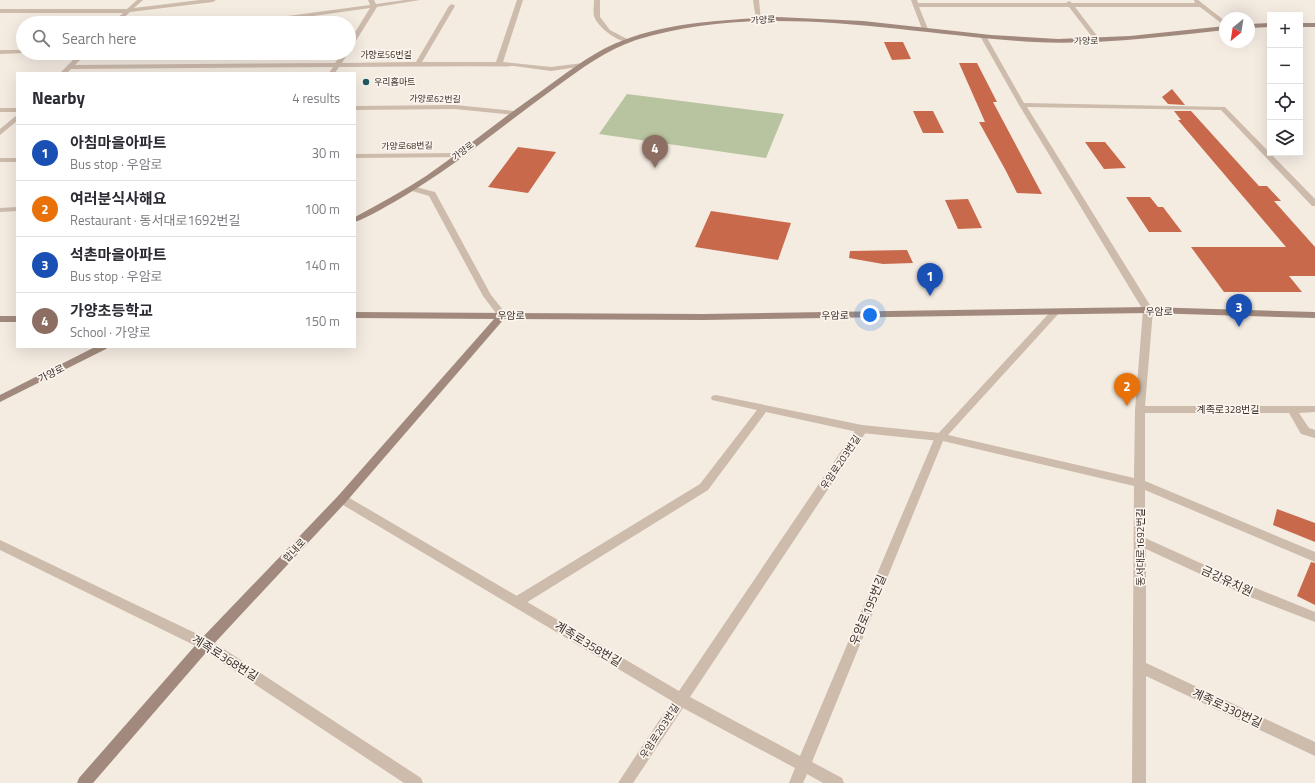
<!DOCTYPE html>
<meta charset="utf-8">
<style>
:root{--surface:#fff;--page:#f7f7f7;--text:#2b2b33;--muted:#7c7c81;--line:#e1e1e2;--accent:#7c3aed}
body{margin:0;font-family:"Titillium Web","Noto Sans KR",sans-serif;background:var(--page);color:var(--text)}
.controls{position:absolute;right:12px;top:12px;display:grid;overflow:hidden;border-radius:0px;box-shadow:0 4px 16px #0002}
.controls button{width:36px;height:36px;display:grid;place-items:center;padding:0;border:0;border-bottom:1px solid var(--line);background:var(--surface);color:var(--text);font:20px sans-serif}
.compass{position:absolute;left:1219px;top:12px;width:36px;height:36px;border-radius:50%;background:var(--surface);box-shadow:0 4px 16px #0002;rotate:210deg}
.you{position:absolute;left:870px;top:315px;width:14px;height:14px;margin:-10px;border:3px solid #fff;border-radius:50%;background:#1a73e8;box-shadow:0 0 0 6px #1a73e833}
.badge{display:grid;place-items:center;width:26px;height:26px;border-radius:50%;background:var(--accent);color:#fff;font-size:13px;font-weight:700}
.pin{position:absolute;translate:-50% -33px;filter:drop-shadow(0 1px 2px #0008)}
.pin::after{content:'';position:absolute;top:21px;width:14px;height:12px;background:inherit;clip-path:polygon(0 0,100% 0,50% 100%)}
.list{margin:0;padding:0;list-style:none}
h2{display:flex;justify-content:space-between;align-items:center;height:52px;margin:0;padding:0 16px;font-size:17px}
h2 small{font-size:13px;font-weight:400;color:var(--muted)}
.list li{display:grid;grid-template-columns:26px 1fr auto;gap:12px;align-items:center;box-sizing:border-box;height:56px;padding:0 16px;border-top:1px solid var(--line)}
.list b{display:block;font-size:15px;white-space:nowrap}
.list p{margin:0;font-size:13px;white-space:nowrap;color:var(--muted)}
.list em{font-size:13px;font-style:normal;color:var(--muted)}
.icon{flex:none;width:22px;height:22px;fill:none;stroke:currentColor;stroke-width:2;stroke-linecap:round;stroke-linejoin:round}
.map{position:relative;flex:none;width:1315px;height:783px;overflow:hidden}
.search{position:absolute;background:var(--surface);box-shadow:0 4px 16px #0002;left:16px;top:16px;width:340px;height:44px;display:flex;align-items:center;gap:10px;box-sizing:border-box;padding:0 14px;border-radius:22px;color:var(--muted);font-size:15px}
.panel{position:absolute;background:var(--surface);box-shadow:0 4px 16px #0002;left:16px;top:72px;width:340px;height:276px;border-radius:0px}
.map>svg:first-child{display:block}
.green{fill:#b8c4a0}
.building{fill:#c8694b}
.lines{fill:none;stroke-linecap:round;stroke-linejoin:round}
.lane{fill:#cdbbac;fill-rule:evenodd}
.street{fill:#cdbbac;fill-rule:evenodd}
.secondary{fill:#a18a7d;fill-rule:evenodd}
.poi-dot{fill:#1f5a5e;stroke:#fbf5ee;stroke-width:1.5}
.labels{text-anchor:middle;stroke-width:3.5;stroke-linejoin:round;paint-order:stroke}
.far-street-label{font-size:9px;fill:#3b302b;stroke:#fbf5ee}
.far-poi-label{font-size:9px;fill:#3b302b;stroke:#fbf5ee;text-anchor:start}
.street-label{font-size:10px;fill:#3b302b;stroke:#fbf5ee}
.near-street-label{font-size:12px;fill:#3b302b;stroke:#fbf5ee}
</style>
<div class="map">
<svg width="1315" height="783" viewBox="0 0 1315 783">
<rect width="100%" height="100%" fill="#f4ebe1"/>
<path class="green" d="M627,94L784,114L766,158L599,134Z"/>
<path class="building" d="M884,42H903L911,59L892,60Z
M959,63H977L997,102H993L1042,194L1017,193L1006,171L979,122H985Z
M1172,89L1185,105L1168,104L1162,97Z
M913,111H933L944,133H923Z
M1174,111H1191L1259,186H1267L1281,201H1274L1315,247V276H1289L1302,292H1224L1191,247H1286L1178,120H1181Z
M1085,142H1105L1126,168L1104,169Z
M518,147L556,152L528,193L488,187Z
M1126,197H1150L1158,207H1163L1182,232H1149Z
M968,199L982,228L958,229L945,200Z
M711,211L791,223L778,260L695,247Z
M907,250L913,263L883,264L849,258L850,251Z
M1277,509L1315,523V542L1273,525Z
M1311,562L1315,563V605L1297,596Z"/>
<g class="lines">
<path class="lane" d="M409,186H412L435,192L491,295L507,315L505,317H499L483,296L429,196L409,190Z
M716,395L862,425L940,433L944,434L945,437L944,440L940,441L862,433L766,412L708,490L521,606L517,607L513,606L511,602L513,598L700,484L757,410L712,400L711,398L712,396Z"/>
<path class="street" d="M137,0H143L134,8L200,0H216L213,2L130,12L118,23H112L123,13H0V9H127Z
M368,0H374L376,4L405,0H420L377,7L352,47L349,49V42L370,8L264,23H248L251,21L370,5Z
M517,0H523L503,62L551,67L583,63L586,65L585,66L551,71L514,66L339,67L335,73H329L333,67L71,69L67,73H60L80,53H87L75,65L335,63L342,53H348L342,63L416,62L449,6L452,4L455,6L422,62H496Z
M594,0H600V17L610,30L629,40V42C619,43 597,27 594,16C593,12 594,5 594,0Z
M753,0H759L761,21L756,20Z
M911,0H917L918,3H1066L1069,1L1072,3H1195L1194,0H1198L1225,21V26L1200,7H1075L1101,41L1098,43L1096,42L1069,7H919L928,29L925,31L922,29Z
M983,34L986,36L1024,103L1225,107L1315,199V206H1312L1221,110L1027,107L1153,310L1145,406H1315V412L1299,413L1309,428L1315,430V438L1301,434L1289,413H1145V481L1315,552V562L1145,490V538L1258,589L1315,612V622L1250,597L1146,549V663L1315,742V756L1146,676V783H1132L1134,486L943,441L812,762L842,778L844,783H823L807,774L803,783H789L795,768L683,708L633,783H618L672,701L338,502L336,499L338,496L342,495L346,496L679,691L858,426H866L867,429L866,432L690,697L800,756L935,437L1053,309H1059L1061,311L948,435L1134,478L1135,410L1143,310L1019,105L980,36Z
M0,50H23V53H25L0,54Z
M455,105L514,111L517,113L514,115L455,109L355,110V106Z
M0,108H17V112H0Z
M17,115V121L0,135V129Z
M459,153L463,155L462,157L355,158V154Z
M0,158H17V162H0Z
M17,207V211L0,212V208Z
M0,540L210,640L421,778L423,783H404L200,648L0,550Z"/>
<path class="secondary" d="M777,17L863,21L991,35L1058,39L1130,36L1225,26V30C1162,37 1098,45 1034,42C902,34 766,0 636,40C606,50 581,69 556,87C503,125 453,168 396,201C383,208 369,217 355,222V217C379,204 403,191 426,176C465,149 501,119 540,92C564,75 587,56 614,44C664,22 723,20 777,17Z
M1270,23V27L1249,28V24Z
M1300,23H1315V27H1300Z
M1148,307L1315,312V318L1148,313L704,320L504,319L346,502L210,648L93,783H77L79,778L200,640L338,496L494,319L355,318V312L704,314Z
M0,316H17V322H0Z
M95,347H108L106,349L0,402V395Z"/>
</g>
<circle class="poi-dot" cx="366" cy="82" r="4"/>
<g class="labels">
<g class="far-street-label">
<text transform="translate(763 20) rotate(-3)" y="3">가양로</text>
<text transform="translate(1086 41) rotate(-1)" y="3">가양로</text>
<text x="386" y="58">가양로56번길</text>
<text transform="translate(435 99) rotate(1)" y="3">가양로62번길</text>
<text transform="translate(407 146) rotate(-1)" y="3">가양로68번길</text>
<text transform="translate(463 151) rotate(-37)" y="3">가양로</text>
</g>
<g class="far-poi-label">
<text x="374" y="85">우리홈마트</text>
</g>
<g class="street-label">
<text transform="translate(1159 311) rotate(1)" y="4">우암로</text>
<text transform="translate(511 315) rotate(1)" y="4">우암로</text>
<text transform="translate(835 315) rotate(-1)" y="4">우암로</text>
<text transform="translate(51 373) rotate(-27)" y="4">가양로</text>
<text x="1228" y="413">계족로328번길</text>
<text transform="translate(840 462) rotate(-56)" y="4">우암로203번길</text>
<text transform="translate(1140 547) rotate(-90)" y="4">동서대로1692번길</text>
<text transform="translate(294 550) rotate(-47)" y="4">합내로</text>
<text transform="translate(659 731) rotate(-57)" y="4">우암로203번길</text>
</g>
<g class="near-street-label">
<text transform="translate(1227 581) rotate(25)" y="4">금강유치원</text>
<text transform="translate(868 610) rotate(-67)" y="4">우암로195번길</text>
<text transform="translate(588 644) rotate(31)" y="4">계족로358번길</text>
<text transform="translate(225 658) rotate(32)" y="4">계족로368번길</text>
<text transform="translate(1227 708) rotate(25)" y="4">계족로330번길</text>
</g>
</g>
</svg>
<div class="controls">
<button>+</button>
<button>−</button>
<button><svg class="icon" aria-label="locate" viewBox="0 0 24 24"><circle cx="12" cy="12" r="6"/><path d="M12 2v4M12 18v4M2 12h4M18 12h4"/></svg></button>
<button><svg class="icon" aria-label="layers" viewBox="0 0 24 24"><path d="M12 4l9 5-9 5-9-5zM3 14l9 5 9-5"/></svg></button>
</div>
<svg class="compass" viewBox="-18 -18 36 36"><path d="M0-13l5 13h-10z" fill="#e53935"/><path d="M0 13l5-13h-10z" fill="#7c7c81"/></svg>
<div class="you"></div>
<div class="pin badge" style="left:930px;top:296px;background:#1a4fb4">1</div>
<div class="pin badge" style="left:1127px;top:406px;background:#e8710a">2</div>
<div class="pin badge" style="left:1239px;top:327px;background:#1a4fb4">3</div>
<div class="pin badge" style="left:655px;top:168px;background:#8d6e63">4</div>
<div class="search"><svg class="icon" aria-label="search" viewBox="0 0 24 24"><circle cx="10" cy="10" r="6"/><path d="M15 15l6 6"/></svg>Search here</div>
<section class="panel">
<h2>Nearby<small>4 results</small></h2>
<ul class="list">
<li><span class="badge" style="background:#1a4fb4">1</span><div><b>아침마을아파트</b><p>Bus stop · 우암로</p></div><em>30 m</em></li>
<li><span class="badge" style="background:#e8710a">2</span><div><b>여러분식사해요</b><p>Restaurant · 동서대로1692번길</p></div><em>100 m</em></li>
<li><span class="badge" style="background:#1a4fb4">3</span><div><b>석촌마을아파트</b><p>Bus stop · 우암로</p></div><em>140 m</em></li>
<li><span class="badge" style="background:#8d6e63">4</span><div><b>가양초등학교</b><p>School · 가양로</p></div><em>150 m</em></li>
</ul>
</section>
</div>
